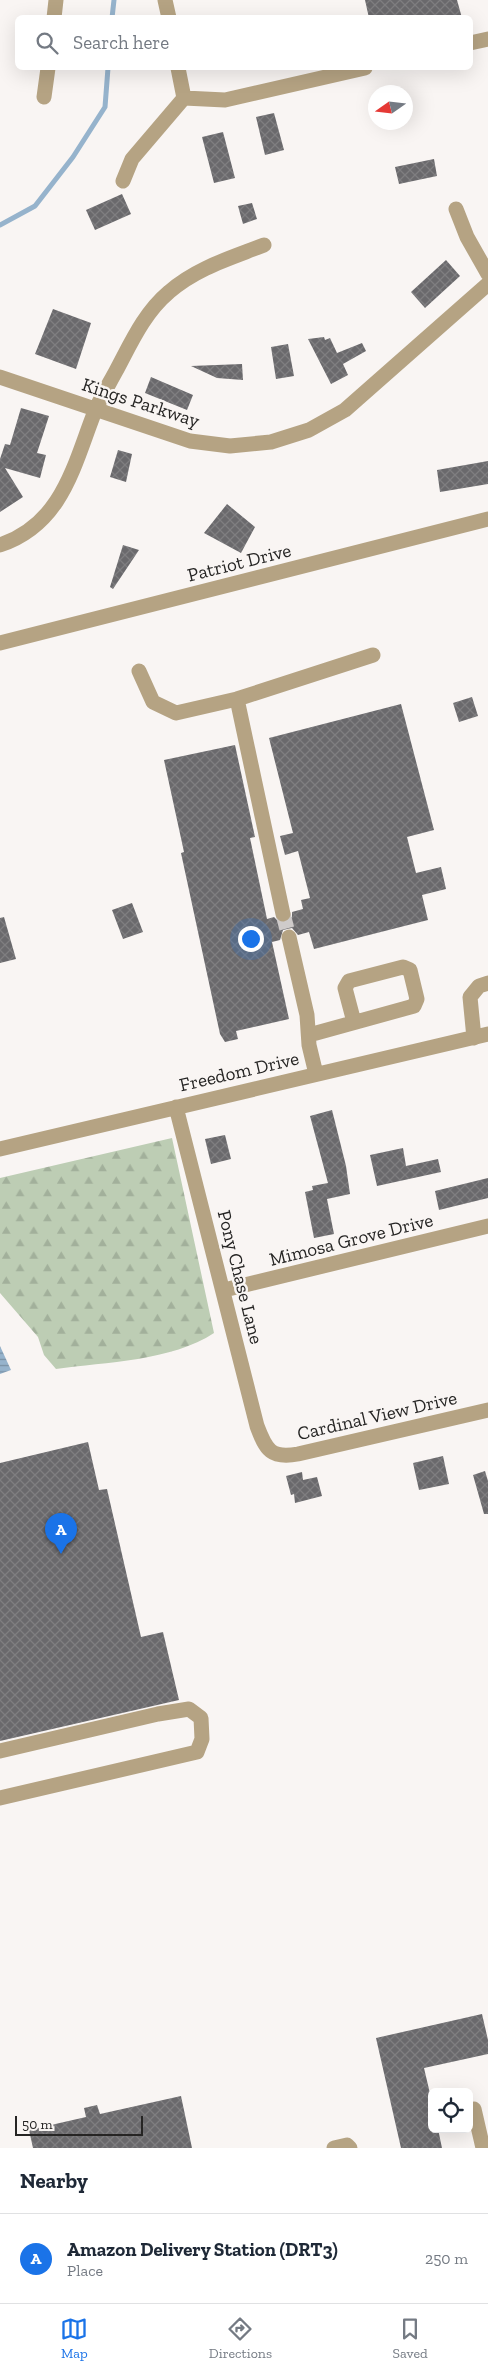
<!DOCTYPE html>
<style>
:root{--surface:#fff;--page:#f6f6f7;--text:#1f2937;--muted:#747a83;--line:#e0e1e3;--accent:#1a73e8}
body{margin:0;font-family:"Zilla Slab",serif;background:var(--page);color:var(--text)}
.controls{position:absolute;right:15px;bottom:15px;display:grid;overflow:hidden;border-radius:8px;box-shadow:0 5px 20px #0002}
.controls button{width:45px;height:45px;display:grid;place-items:center;padding:0;border:0;border-bottom:1px solid var(--line);background:var(--surface);color:var(--text);font:25px sans-serif}
.compass{position:absolute;left:368px;top:85px;width:45px;height:45px;border-radius:50%;background:var(--surface);box-shadow:0 5px 20px #0002;rotate:256deg}
.scale{position:absolute;left:15px;bottom:12px;width:128px;box-sizing:border-box;padding-left:5px;border:2px solid #262524;border-top:0;font-size:14px;line-height:18px;white-space:nowrap;color:#262524;-webkit-text-stroke:4px #f9f5f3;paint-order:stroke}
.you{position:absolute;left:250px;top:938px;width:18px;height:18px;margin:-12px;border:4px solid #fff;border-radius:50%;background:#1a73e8;box-shadow:0 0 0 8px #1a73e833}
.badge{display:grid;place-items:center;width:32px;height:32px;border-radius:50%;background:var(--accent);color:#fff;font-size:16px;font-weight:700}
.pin{position:absolute;translate:-50% -41px;filter:drop-shadow(0 1px 2px #0008)}
.pin::after{content:'';position:absolute;top:26px;width:18px;height:15px;background:inherit;clip-path:polygon(0 0,100% 0,50% 100%)}
.list{margin:0;padding:0;list-style:none}
h2{display:flex;justify-content:space-between;align-items:center;height:65px;margin:0;padding:0 20px;font-size:21px}
h2 small{font-size:16px;font-weight:400;color:var(--muted)}
.list li{display:grid;grid-template-columns:32px 1fr auto;gap:15px;align-items:center;box-sizing:border-box;height:90px;padding:0 20px;border-top:1px solid var(--line)}
.list b{display:block;font-size:19px;white-space:nowrap}
.list p{margin:0;font-size:16px;white-space:nowrap;color:var(--muted)}
.list em{font-size:16px;font-style:normal;color:var(--muted)}
.icon{flex:none;width:28px;height:28px;fill:none;stroke:currentColor;stroke-width:2;stroke-linecap:round;stroke-linejoin:round}
.map{position:relative;flex:none;width:488px;height:2148px;overflow:hidden}
.search{position:absolute;background:var(--surface);box-shadow:0 5px 20px #0002;left:15px;right:15px;top:15px;height:55px;display:flex;align-items:center;gap:12px;box-sizing:border-box;padding:0 18px;border-radius:8px;color:var(--muted);font-size:19px}
.sheet{height:155px;background:var(--surface)}
nav{display:flex;justify-content:space-around;align-items:center;box-sizing:border-box;height:70px;border-top:1px solid var(--line);background:var(--surface);font-size:14px;color:var(--muted)}
nav a{display:grid;justify-items:center;gap:2px}
nav .on{color:var(--accent)}
.map>svg:first-child{display:block}
.forest{fill:url(#forest-firs)}
.water{fill:url(#water-rules)}
.lines{fill:none;stroke-linecap:round;stroke-linejoin:round}
.stream{stroke:#96b3cc;stroke-width:5}
.building{fill:url(#building-cross-hatch)}
.minor-tunnel{stroke:#cfcbca;stroke-width:15;stroke-dasharray:15 8;stroke-linecap:butt}
.minor{stroke:#b5a383;stroke-width:15}
.labels{text-anchor:middle;stroke-width:5;stroke-linejoin:round;paint-order:stroke}
.street-label{font-size:19px;fill:#262524;stroke:#f9f5f3}
</style>
<div class="map">
<svg width="488" height="2148" viewBox="0 0 488 2148">
<defs>
<pattern id="forest-firs" width="22" height="20" patternUnits="userSpaceOnUse" patternTransform="scale(1.25)"><rect width="22" height="20" fill="#bdcdb4"/><path d="M5 1l3.5 6h-7zM16 11l3.5 6h-7z" fill="#a2b09b"/></pattern>
<pattern id="water-rules" width="6" height="5" patternUnits="userSpaceOnUse" patternTransform="scale(1.25)"><rect width="6" height="5" fill="#96b3cc"/><path d="M0 2.5h6" fill="none" stroke="#7a91a5"/></pattern>
<pattern id="building-cross-hatch" width="8" height="8" patternUnits="userSpaceOnUse" patternTransform="scale(1.25)"><rect width="8" height="8" fill="#6a696c"/><path d="M0 0l8 8M0 8l8-8" fill="none" stroke="#7f7e80"/></pattern>
</defs>
<rect width="100%" height="100%" fill="#f9f5f3"/>
<path class="forest" d="M172,1138L214,1333C172,1361 106,1362 56,1369L44,1355L38,1337L0,1293V1178Z"/>
<path class="water" d="M0,1346L11,1370L0,1374Z"/>
<g class="lines">
<path class="stream" d="M112,18L114,0
M0,225L35,206L73,157L105,107L108,68"/>
</g>
<path class="building" d="M365,0H457L462,18H369Z
M274,113L284,150L265,155L256,117Z
M223,132L235,178L214,183L202,137Z
M434,159L437,176L399,184L395,167Z
M122,194L131,214L95,230L86,210Z
M252,203L257,219L243,224L238,206Z
M446,260L460,276L425,308L411,292Z
M53,309L91,323L76,369L35,354Z
M324,337L325,340L330,338L337,353L362,343L366,351L343,364L348,375L331,384L308,339Z
M288,344L294,376L276,379L271,347Z
M242,364L243,380L217,378L191,366Z
M151,377L193,395L187,410L145,393Z
M21,408L49,416L37,453L46,455L40,478L5,468L23,497L0,512V459L5,444L10,445Z
M118,450L132,454L126,482L110,477Z
M488,461V484L440,492L437,470Z
M227,504L255,527L241,553L204,533Z
M123,545L139,550L113,589L110,587Z
M472,697L478,716L459,722L453,703Z
M401,704L434,830L407,837L416,873L441,867L446,889L422,895L428,920L314,949L309,932L298,935L292,928L283,930L280,940L272,942L289,1019L236,1031L238,1039L225,1042L220,1034L181,853L184,852L164,760L235,745L255,837L250,838L267,919L274,917L280,923H285L292,917V912L303,909L301,900L310,898L298,851L285,855L280,836L293,833L269,738Z
M132,903L143,932L123,939L112,910Z
M4,917L16,959L0,963V918Z
M332,1110L346,1166L350,1194L327,1199L334,1234L314,1238L305,1192L313,1190L312,1186L328,1183L310,1116Z
M225,1135L231,1159L211,1164L205,1139Z
M403,1148L406,1166L438,1159L441,1172L377,1186L370,1155Z
M488,1178V1198L439,1210L435,1191Z
M88,1442L99,1490L107,1489L141,1637L163,1632L179,1700L0,1741V1463Z
M443,1456L449,1484L419,1490L413,1463Z
M485,1471L488,1481V1514H484L473,1475Z
M302,1472L303,1480L317,1477L322,1496L295,1503L294,1494L291,1495L286,1476Z
M482,2014L488,2040V2054L424,2068L432,2102V2129H438L442,2148H401L376,2038Z
M181,2096L192,2148H33L29,2130L86,2117L84,2108L97,2105L100,2114Z"/>
<g class="lines">
<path class="minor-tunnel" d="M283,914L289,937"/>
<path class="minor" d="M165,0L169,18
M54,18L56,0
M470,43L488,39
M178,68L184,98
M44,97L48,68
M184,98L225,100L365,68
M123,181L132,159L184,98
M456,209L467,237L488,274
M0,377L190,441L230,446L271,442L309,430L345,410L488,284
M0,545C63,524 74,464 95,411C101,397 109,384 116,371C131,343 144,313 169,292C196,268 231,258 264,245
M0,643L488,519
M139,671L153,702L176,713L237,699L373,655
M237,699L283,914
M289,937L307,1015L309,1045L316,1074
M309,1035L414,1006L417,999L410,970L403,967L349,981L345,988L354,1022
M474,1038L470,997L479,986L488,983
M176,1107L257,1426C266,1450 271,1459 298,1454L488,1410
M0,1149L488,1034
M224,1290L488,1226
M0,1751L158,1714L189,1709L201,1718L202,1739L197,1752L0,1798
M474,2109L483,2148
M334,2148L347,2145L350,2148"/>
</g>
<g class="labels">
<g class="street-label">
<text transform="translate(141 402) rotate(18)" y="7">Kings Parkway</text>
<text transform="translate(239 562) rotate(-14)" y="7">Patriot Drive</text>
<text transform="translate(239 1071) rotate(-13)" y="7">Freedom Drive</text>
<text transform="translate(351 1239) rotate(-14)" y="7">Mimosa Grove Drive</text>
<text transform="translate(241 1277) rotate(76)" y="7">Pony Chase Lane</text>
<text transform="translate(377 1415) rotate(-13)" y="7">Cardinal View Drive</text>
</g>
</g>
</svg>
<div class="controls">
<button><svg class="icon" aria-label="locate" viewBox="0 0 24 24"><circle cx="12" cy="12" r="6"/><path d="M12 2v4M12 18v4M2 12h4M18 12h4"/></svg></button>
</div>
<svg class="compass" viewBox="-18 -18 36 36"><path d="M0-13l5 13h-10z" fill="#e53935"/><path d="M0 13l5-13h-10z" fill="#747a83"/></svg>
<div class="scale">50 m</div>
<div class="you"></div>
<div class="pin badge" style="left:61px;top:1554px">A</div>
<div class="search"><svg class="icon" aria-label="search" viewBox="0 0 24 24"><circle cx="10" cy="10" r="6"/><path d="M15 15l6 6"/></svg>Search here</div>
</div>
<section class="sheet">
<h2>Nearby<small></small></h2>
<ul class="list">
<li><span class="badge">A</span><div><b>Amazon Delivery Station (DRT3)</b><p>Place</p></div><em>250 m</em></li>
</ul>
</section>
<nav>
<a class="on"><svg class="icon" aria-label="map" viewBox="0 0 24 24"><path d="M3 6l6-2 6 2 6-2v14l-6 2-6-2-6 2zM9 4v14M15 6v14"/></svg>Map</a>
<a><svg class="icon" aria-label="directions" viewBox="0 0 24 24"><path d="M12 3l9 9-9 9-9-9zM9 14v-3h6M13 9l2 2-2 2"/></svg>Directions</a>
<a><svg class="icon" aria-label="saved" viewBox="0 0 24 24"><path d="M7 4h10v16l-5-4-5 4z"/></svg>Saved</a>
</nav>
